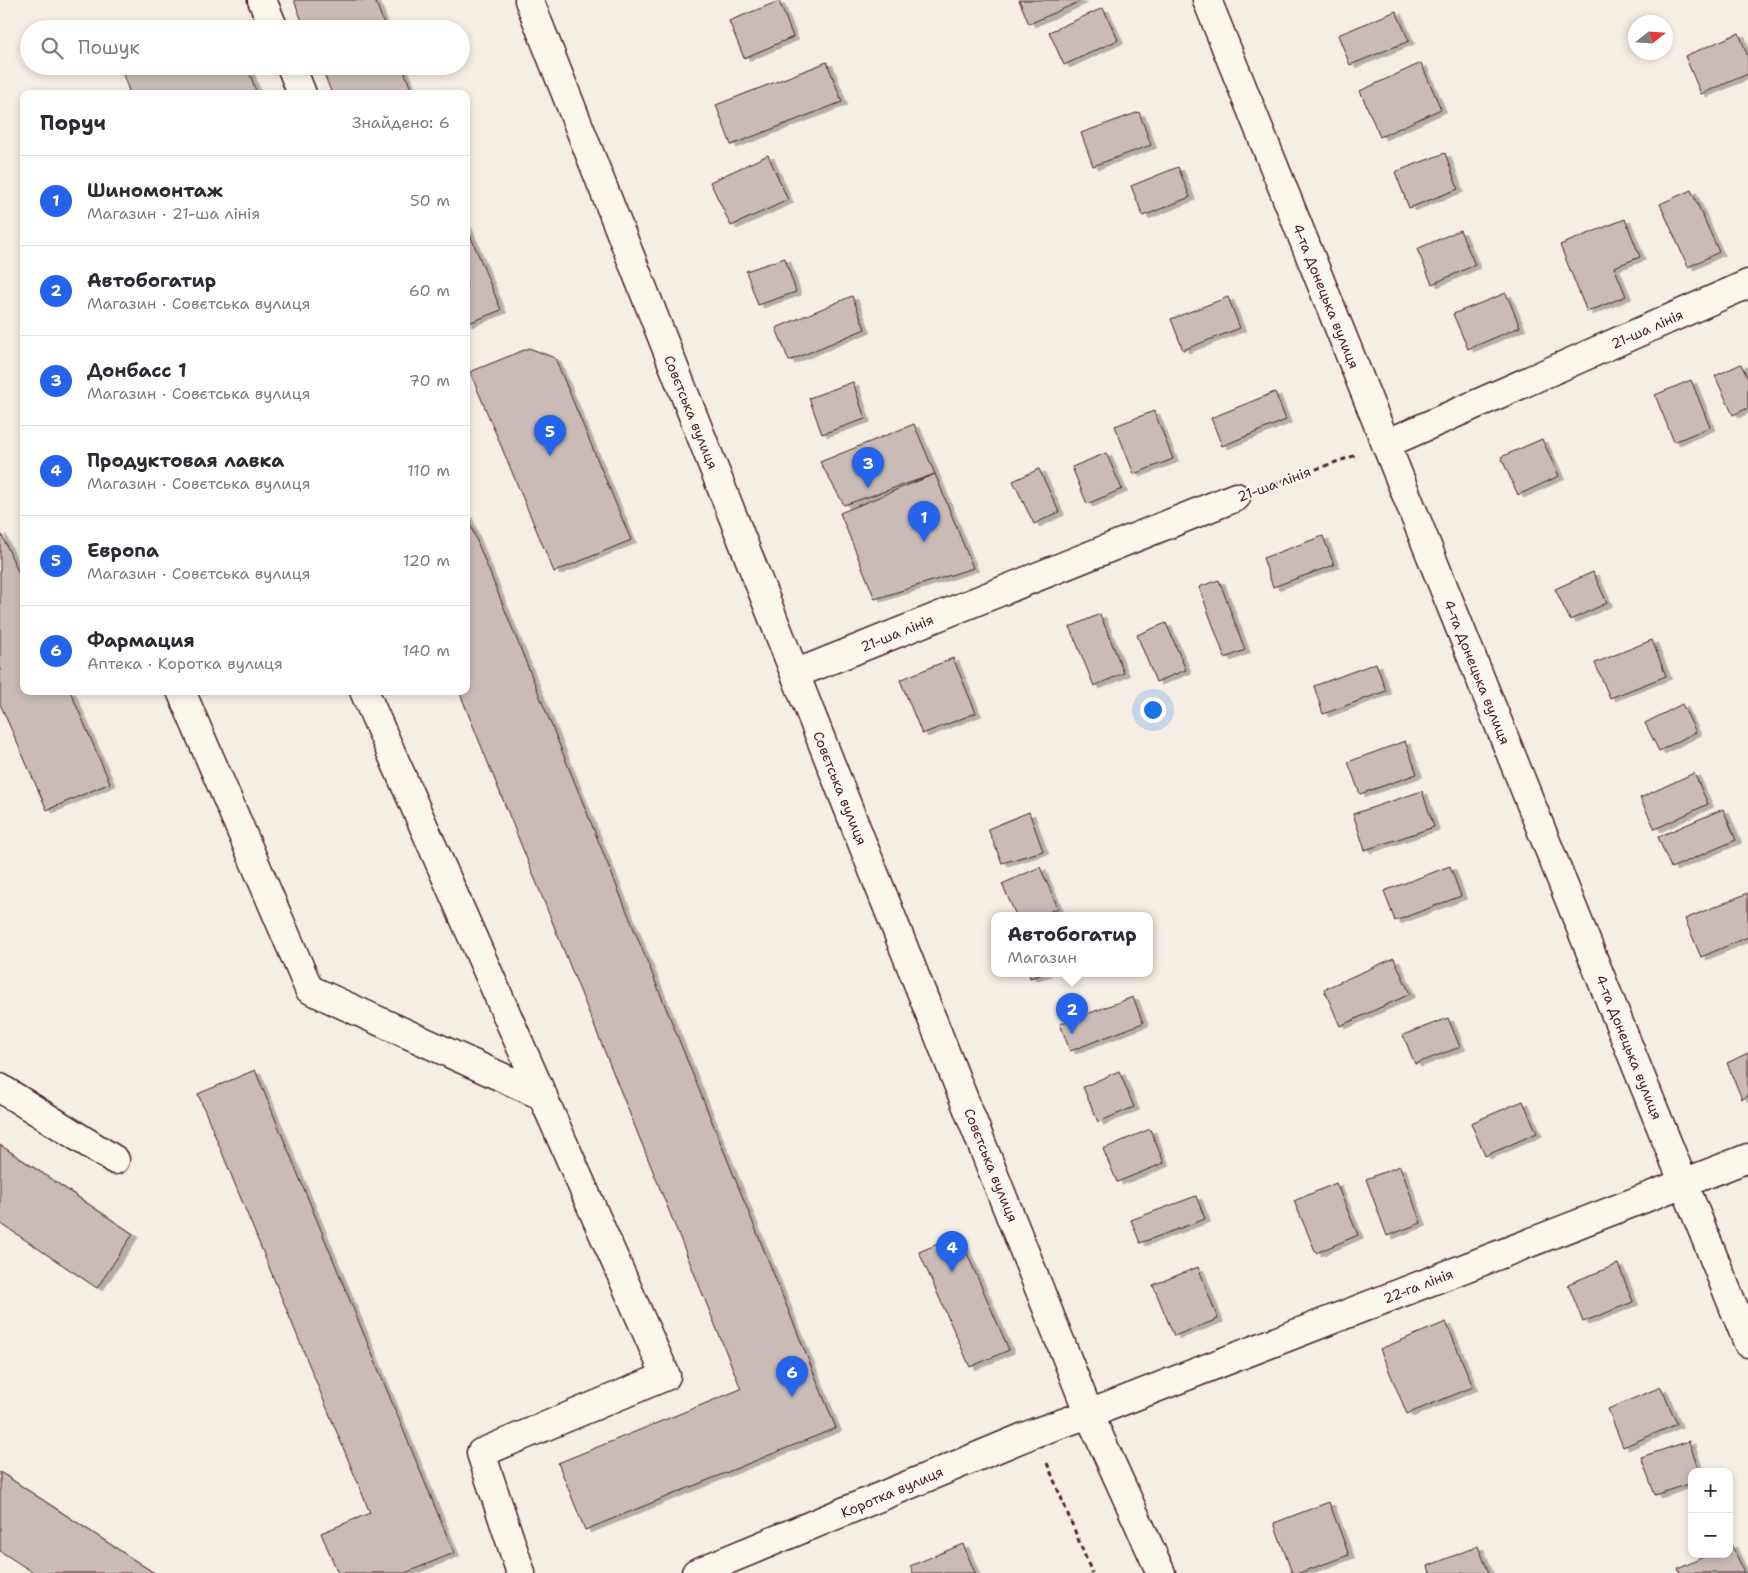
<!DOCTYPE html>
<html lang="uk">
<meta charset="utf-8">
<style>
:root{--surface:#fff;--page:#f2f2f3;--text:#2b2b33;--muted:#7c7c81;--line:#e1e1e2;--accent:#2563eb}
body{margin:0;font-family:"Shantell Sans",sans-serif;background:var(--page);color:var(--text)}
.controls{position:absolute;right:15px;bottom:15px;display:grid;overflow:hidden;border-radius:10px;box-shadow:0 2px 8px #0003}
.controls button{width:45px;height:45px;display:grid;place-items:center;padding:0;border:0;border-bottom:1px solid var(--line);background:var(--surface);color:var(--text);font:25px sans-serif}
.compass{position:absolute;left:1628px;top:15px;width:45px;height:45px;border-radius:50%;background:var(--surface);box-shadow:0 2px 8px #0003;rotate:73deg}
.you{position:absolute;left:1152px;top:709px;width:18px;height:18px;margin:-12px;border:4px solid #fff;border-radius:50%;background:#1a73e8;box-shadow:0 0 0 8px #1a73e833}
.badge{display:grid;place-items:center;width:32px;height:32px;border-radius:50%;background:var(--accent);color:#fff;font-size:16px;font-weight:700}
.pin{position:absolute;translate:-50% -41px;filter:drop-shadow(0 1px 2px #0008)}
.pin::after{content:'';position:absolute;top:26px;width:18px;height:15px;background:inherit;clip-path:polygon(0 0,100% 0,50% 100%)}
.popup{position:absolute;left:991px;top:912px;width:162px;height:65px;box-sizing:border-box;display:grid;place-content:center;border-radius:10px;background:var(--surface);filter:drop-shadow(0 1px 4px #0005);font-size:16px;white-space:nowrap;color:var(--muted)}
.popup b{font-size:19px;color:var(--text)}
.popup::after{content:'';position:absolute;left:50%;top:100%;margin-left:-10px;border:10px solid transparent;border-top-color:var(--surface)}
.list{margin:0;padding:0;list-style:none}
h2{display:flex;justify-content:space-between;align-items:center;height:65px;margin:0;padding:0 20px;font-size:21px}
h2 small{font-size:16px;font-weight:400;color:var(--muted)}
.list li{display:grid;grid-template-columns:32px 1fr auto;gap:15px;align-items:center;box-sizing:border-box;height:90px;padding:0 20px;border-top:1px solid var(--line)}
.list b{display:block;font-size:19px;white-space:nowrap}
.list p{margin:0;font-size:16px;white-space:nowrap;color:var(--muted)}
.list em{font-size:16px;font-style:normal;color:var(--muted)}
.icon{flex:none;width:28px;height:28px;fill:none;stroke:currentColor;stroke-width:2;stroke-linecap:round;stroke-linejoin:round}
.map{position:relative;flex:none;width:1748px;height:1573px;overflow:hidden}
.search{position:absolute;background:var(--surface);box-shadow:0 2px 8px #0003;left:20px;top:20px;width:450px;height:55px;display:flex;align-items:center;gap:12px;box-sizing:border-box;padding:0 18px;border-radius:28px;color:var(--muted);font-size:19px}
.panel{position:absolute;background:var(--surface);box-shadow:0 2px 8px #0003;left:20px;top:90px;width:450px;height:605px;border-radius:10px}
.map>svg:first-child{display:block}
.building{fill:#cabbb6;stroke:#4a1f2b;filter:url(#shadow)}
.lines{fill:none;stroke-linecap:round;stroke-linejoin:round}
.minor-casing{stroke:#4a1f2b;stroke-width:31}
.major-casing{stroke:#4a1f2b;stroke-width:31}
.path{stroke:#4a1f2b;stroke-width:3;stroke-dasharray:5 4;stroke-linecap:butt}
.minor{stroke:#fbf7ec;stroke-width:28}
.major{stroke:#fbf7ec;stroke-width:28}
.labels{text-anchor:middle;stroke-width:4;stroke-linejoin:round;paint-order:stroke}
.street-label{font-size:14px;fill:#4a1f2b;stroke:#fbf7ec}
</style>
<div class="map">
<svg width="1748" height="1573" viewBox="0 0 1748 1573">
<defs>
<filter id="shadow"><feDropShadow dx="5.5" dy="3" stdDeviation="0" flood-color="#0004"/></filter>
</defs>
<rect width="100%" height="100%" fill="#f4eee4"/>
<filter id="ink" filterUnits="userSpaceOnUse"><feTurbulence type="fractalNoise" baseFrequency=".02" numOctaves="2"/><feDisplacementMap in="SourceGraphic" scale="10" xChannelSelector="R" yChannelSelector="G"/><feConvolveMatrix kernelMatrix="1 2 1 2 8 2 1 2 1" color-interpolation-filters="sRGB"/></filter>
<g filter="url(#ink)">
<path class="building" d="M294,0H375L386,29H305Z
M1019,0H1083L1029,24Z
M779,1L793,37L744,58L729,21Z
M1103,8L1118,40L1064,65L1049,32Z
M1396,11L1409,41L1350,65L1338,35Z
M231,24L233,29H219Z
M1739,33L1748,57V74L1701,94L1685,56Z
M827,62L842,102L731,145L716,105Z
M1421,63L1441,109L1380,137L1360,91Z
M120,66H247L257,94H130Z
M321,66H402L413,94H332Z
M1139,112L1151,145L1093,166L1081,133Z
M1445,153L1458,189L1409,208L1395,172Z
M768,155L788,200L731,226L710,182Z
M1178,167L1190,197L1143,216L1131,186Z
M1691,190L1719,252L1688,267L1660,204Z
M1625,219L1640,257L1614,267L1626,296L1587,312L1560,245Z
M466,225L501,310L466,324Z
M1460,230L1475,265L1432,284L1417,249Z
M785,258L796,292L758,305L746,271Z
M1506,293L1520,327L1468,349L1453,314Z
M852,296L865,329L789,361L776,328Z
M1228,297L1240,328L1183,350L1171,319Z
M529,348L555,358L631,540L554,572L470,372Z
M1741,364L1748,379V408L1733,415L1715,376Z
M1691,380L1710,427L1674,442L1655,395Z
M853,382L865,419L822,434L809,398Z
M1275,392L1286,420L1222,446L1211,418Z
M1154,411L1173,459L1134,474L1115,426Z
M914,424L935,474L844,505L820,462Z
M1542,439L1559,476L1518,495L1501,457Z
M1106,453L1122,489L1087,504L1072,467Z
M1039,469L1059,512L1034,524L1013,481Z
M935,474L973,568L875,599L840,513Z
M466,514L836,1428L585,1530L558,1463L741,1389L459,691H466Z
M0,531L24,585V691H70L110,783L47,810L0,704Z
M1323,536L1334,565L1273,587L1263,558Z
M1593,572L1607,603L1570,620L1555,589Z
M1219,580L1245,650L1225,658L1199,587Z
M1100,614L1124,673L1094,686L1070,627Z
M1166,623L1186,670L1156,682L1137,635Z
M1652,640L1666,676L1610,698L1595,663Z
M953,658L976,713L922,734L900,680Z
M1376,663L1386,691L1323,714L1314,686Z
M1682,704L1696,732L1659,751L1645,723Z
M1405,741L1417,774L1360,794L1348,762Z
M1694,773L1708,804L1655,829L1640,798Z
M1422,791L1434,827L1365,850L1353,814Z
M1723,809L1736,840L1671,868L1658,837Z
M1029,812L1043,851L1002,863L988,829Z
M1450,866L1461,896L1395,921L1384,891Z
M1040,867L1058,908L1042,915H1016L1002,884Z
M1748,893V937L1701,957L1685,919Z
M1394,958L1410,994L1340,1026L1324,989Z
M1029,973H1046L1030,978Z
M1133,997L1143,1023L1070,1051L1060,1024Z
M1448,1018L1460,1047L1415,1064L1403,1035Z
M1748,1053V1096L1742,1099L1727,1063Z
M255,1070L454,1553L405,1573H338L321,1533L370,1513L198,1094Z
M1119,1071L1134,1107L1098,1122L1083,1087Z
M1523,1101L1537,1133L1485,1156L1471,1123Z
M1150,1129L1164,1163L1117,1182L1103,1149Z
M0,1145L133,1234L97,1288L0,1223Z
M1400,1166L1421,1223L1387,1236L1366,1179Z
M1336,1183L1358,1235L1316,1253L1294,1201Z
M1196,1196L1205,1219L1140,1243L1131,1220Z
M959,1235L1009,1350L970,1367L919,1252Z
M1618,1264L1633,1302L1583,1322L1568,1284Z
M1198,1267L1218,1319L1174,1336L1153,1285Z
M1446,1322L1473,1387L1407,1414L1380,1349Z
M1661,1387L1677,1424L1623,1447L1608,1409Z
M1689,1441L1699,1472H1692V1483L1655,1495L1641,1457Z
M0,1472L154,1573H34L0,1551Z
M1329,1502L1349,1555L1299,1573H1292L1274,1523Z
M963,1544L975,1573H913L910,1566Z
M1731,1544L1745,1573H1680L1678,1569L1710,1554H1729V1545Z
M1478,1546L1489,1573H1430L1428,1566Z"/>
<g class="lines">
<g class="minor-casing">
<path id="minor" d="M262,0L274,29
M1207,0L1748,1343
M291,66L302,94
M1386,444L1748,284
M795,674L1236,497
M181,691L309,989L543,1096
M364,691L666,1376L481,1453L521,1573
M0,1088L115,1160
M696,1573L1034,1433L1089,1414L1748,1158"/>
</g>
<g class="major-casing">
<path id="major" d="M529,0L795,674L1089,1414L1161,1573"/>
</g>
<path class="path" d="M1265,487L1356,455
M1047,1463L1092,1573"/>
<use href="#minor" class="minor"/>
<use href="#major" class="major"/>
</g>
</g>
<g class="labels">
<g class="street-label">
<text transform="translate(1326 296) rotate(68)" y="5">4-та Донецька вулиця</text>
<text transform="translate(1647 329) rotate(-24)" y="5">21-ша лінія</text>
<text transform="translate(691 412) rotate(68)" y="5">Совєтська вулиця</text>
<text transform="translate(1274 484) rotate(-20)" y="5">21-ша лінія</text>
<text transform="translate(897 633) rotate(-22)" y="5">21-ша лінія</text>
<text transform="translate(1477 672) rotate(68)" y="5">4-та Донецька вулиця</text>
<text transform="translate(840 788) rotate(68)" y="5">Совєтська вулиця</text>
<text transform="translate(1629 1047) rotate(68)" y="5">4-та Донецька вулиця</text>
<text transform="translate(991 1165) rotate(68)" y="5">Совєтська вулиця</text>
<text transform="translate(1418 1286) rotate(-21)" y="5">22-га лінія</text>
<text transform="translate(892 1492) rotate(-23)" y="5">Коротка вулиця</text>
</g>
</g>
</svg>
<div class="controls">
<button>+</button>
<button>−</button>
</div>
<svg class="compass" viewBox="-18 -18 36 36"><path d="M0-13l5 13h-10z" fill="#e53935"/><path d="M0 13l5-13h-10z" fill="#7c7c81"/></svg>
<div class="you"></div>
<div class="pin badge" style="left:924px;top:542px">1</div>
<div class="pin badge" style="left:1072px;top:1034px">2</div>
<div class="popup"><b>Автобогатир</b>Магазин</div>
<div class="pin badge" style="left:868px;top:488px">3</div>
<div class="pin badge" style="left:952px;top:1272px">4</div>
<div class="pin badge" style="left:550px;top:456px">5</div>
<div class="pin badge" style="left:792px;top:1397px">6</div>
<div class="search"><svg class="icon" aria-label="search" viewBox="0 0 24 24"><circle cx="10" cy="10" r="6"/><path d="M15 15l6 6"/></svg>Пошук</div>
<section class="panel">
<h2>Поруч<small>Знайдено: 6</small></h2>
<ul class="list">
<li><span class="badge">1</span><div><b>Шиномонтаж</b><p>Магазин · 21-ша лінія</p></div><em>50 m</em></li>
<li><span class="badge">2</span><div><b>Автобогатир</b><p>Магазин · Совєтська вулиця</p></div><em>60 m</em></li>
<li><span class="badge">3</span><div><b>Донбасс 1</b><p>Магазин · Совєтська вулиця</p></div><em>70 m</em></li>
<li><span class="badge">4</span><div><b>Продуктовая лавка</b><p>Магазин · Совєтська вулиця</p></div><em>110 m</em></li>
<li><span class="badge">5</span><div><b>Европа</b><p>Магазин · Совєтська вулиця</p></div><em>120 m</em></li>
<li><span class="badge">6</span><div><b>Фармация</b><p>Аптека · Коротка вулиця</p></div><em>140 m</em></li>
</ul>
</section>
</div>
